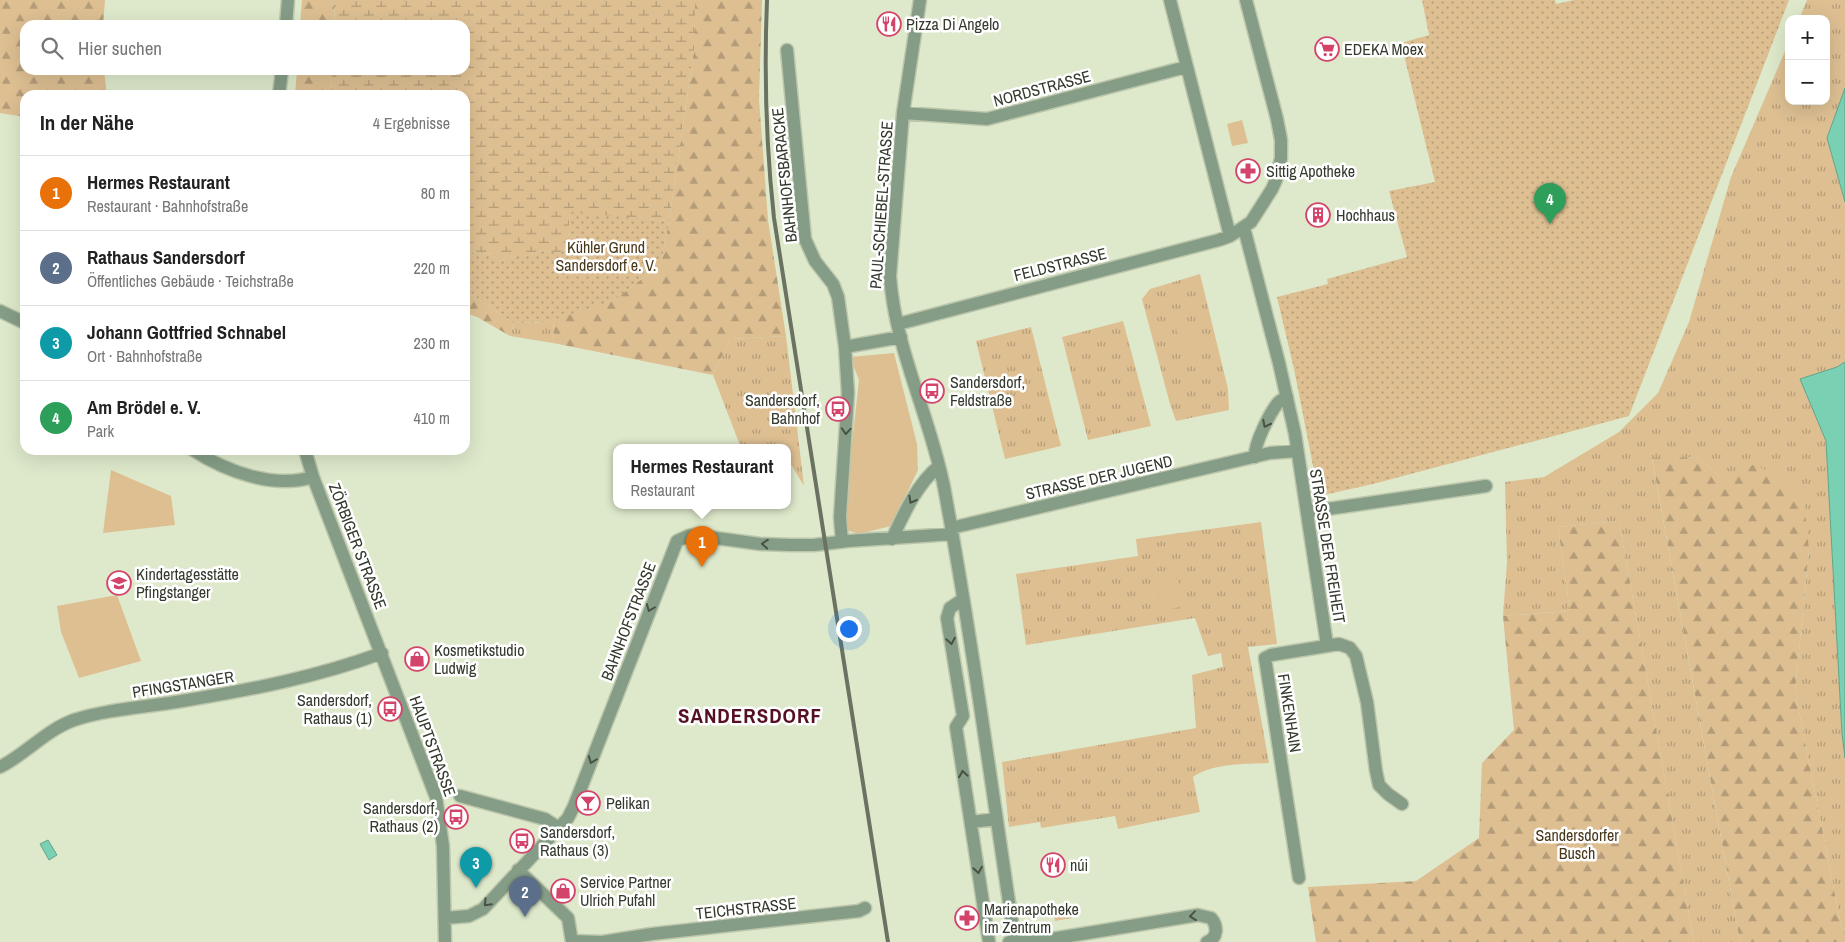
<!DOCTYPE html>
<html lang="de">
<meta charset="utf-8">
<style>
:root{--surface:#fff;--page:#f6f6f6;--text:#222;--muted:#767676;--line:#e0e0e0;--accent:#2563eb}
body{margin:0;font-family:"Archivo Narrow",sans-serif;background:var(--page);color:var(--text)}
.controls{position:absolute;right:15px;top:15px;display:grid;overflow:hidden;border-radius:10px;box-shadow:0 5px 20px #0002}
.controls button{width:45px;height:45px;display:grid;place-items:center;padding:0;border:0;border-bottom:1px solid var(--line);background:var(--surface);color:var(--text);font:25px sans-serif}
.you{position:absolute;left:848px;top:628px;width:18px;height:18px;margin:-12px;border:4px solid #fff;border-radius:50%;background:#1a73e8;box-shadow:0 0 0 8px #1a73e833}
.badge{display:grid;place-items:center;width:32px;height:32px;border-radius:50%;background:var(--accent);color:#fff;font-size:16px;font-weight:700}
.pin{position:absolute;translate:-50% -41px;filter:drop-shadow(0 1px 2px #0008)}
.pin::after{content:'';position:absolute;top:26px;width:18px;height:15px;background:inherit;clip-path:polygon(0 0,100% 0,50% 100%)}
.popup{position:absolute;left:613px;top:444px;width:178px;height:65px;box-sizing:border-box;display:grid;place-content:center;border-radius:10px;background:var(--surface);filter:drop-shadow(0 1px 4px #0005);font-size:16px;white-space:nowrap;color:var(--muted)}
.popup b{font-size:19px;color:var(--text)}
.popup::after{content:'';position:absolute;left:50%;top:100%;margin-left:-10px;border:10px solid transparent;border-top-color:var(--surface)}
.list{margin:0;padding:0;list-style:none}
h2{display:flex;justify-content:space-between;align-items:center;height:65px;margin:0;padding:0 20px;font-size:21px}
h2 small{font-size:16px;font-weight:400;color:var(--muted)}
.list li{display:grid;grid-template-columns:32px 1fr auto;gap:15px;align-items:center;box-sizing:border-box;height:75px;padding:0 20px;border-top:1px solid var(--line)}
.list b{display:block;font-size:19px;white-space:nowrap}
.list p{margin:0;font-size:16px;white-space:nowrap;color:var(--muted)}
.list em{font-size:16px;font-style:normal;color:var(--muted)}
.icon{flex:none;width:28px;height:28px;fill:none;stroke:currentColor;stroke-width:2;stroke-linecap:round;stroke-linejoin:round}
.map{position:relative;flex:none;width:1845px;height:942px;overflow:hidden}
.search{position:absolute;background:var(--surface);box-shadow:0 5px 20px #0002;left:20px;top:20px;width:450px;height:55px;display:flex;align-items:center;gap:12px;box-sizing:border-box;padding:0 18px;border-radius:15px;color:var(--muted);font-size:19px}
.panel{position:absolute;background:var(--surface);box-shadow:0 5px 20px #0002;left:20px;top:90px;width:450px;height:365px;border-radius:15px}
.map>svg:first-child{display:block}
.grass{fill:url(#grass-tufts)}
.forest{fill:url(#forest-firs)}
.wetland{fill:url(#wetland-marsh)}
.park{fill:#ddbf92}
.garden{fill:url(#garden-dots)}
.water{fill:#79d0b2;stroke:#64a38a}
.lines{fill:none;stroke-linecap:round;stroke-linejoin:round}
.minor-casing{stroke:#bcc6ab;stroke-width:15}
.minor{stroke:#859d86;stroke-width:12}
.rail{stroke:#6b7261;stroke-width:4}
.oneway{stroke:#485243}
.labels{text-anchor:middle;stroke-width:5;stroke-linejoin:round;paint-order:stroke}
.poi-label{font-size:16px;fill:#34392d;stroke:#fff;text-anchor:start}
.street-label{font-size:16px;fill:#34392d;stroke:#fff}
.park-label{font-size:16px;fill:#49371a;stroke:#fff}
.district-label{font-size:21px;font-weight:bold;letter-spacing:1px;fill:#551024;stroke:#fff}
</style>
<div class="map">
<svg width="1845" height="942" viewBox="0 0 1845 942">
<defs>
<pattern id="grass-tufts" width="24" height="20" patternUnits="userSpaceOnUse" patternTransform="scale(1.25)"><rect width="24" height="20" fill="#ddbf92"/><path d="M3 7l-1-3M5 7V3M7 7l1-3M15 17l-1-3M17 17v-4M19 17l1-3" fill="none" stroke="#b49c78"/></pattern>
<pattern id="forest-firs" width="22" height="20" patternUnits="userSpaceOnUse" patternTransform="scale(1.25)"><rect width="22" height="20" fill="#ddbf92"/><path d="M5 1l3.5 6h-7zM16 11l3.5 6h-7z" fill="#b49c78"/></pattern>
<pattern id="wetland-marsh" width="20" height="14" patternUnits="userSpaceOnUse" patternTransform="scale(1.25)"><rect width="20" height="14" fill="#ddbf92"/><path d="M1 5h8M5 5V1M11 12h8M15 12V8" fill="none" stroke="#b49c78"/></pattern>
<pattern id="garden-dots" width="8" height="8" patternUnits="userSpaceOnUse" patternTransform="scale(1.25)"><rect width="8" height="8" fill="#ddbf92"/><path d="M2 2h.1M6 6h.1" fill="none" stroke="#b49c78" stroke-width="1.8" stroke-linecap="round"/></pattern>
</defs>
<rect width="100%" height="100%" fill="#dee9cb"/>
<path class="grass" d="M1807,0H1845V88L1827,138L1845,202V362L1838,367L1800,379L1826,441L1842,734L1845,758V928L1842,930L1795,691L1809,550L1722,479L1698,457L1652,459L1740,942H1694L1619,521L1558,527L1570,611L1503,616L1507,562L1505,482L1544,477L1619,432L1658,393L1689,322L1731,177L1789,42V101H1826V19H1799Z
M1200,274L1228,389L1229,410L1176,421L1170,404L1142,299L1150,289Z
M554,319L553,343L510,336L514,323L546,322Z
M1123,321L1151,426L1088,440L1062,337Z
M1031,327L1061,446L1005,459L976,341Z
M786,336L804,486L787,458V448H741L713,375L730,339Z
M1261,522L1277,644L1248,647L1269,763C1245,764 1213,763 1193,777L1200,812L1118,829L1115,816L1041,828L1040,822L1009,827L1002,762L1196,728L1192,675L1223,667L1221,653L1208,656L1195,618L1026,645L1016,574L1138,556L1136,539Z
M1070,903L1072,918L1055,921L1052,906Z"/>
<path class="forest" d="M0,0H105L103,25H25V70H104L107,95H25V117L0,113Z
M302,0H335L334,25H300Z
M695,0H762L759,99L768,220L786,336L730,339L713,375L553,343L554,319L613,301L661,264L669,221L695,43Z
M297,70H332L330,95H295Z
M465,290L514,323L510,336L477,317L465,313Z
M1698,457L1722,479L1755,464L1803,492L1809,550L1795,691L1842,930L1845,928V942H1740L1652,458Z
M1619,521L1694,942H1316L1308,887L1416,881L1479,838L1482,763L1514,730L1503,616L1570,611L1558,527Z"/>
<path class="wetland" d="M335,0H695V43L669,221L570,213L568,247L559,253L543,250L532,255H521L499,261L492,254L465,252V95H330L332,70H465V25H334Z"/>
<path class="park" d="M1242,120L1248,143L1232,146L1227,124Z
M1199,324L1206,351L1183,357L1176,329Z
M894,353L917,444L918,470L891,526L859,534L846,530L844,518L859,380L850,357Z
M111,470L171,496L175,525L103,533Z
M1172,572L1192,604L1165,610L1152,583Z
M117,595L141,661L79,678L61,632L57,606Z"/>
<path class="garden" d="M1422,0H1555L1556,4L1574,0H1789L1629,416L1373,484L1319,496L1294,369L1277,297L1328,284L1327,279L1407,257L1389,191L1435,182L1401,43L1429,35Z
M570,212L669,221L661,264L613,301L546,322L514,323L465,290V252L492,254L499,261L521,255H532L543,250L559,253L568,247Z"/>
<path class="water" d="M1845,88V202L1827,138Z
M1845,362V758L1842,734L1826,441L1800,379L1837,367Z
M48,840L57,855L49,860L40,844Z"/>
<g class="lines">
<g class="minor-casing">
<path id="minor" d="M920,0L903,113L890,276C895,349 930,416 944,487C972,638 992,791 1015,942
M1170,0L1230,236
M286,25L288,0
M787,50L805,239L815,261L833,284L838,297L845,347L848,393L840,517L842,542
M279,95L282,70
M903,113L987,119L1186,67
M1244,228L1279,363L1295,434L1327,645
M0,311L25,323
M898,324L1219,240L1230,236L1251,222L1272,189L1276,180L1281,158V140L1277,119L1246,0
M845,347L901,337
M193,450C227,472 274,489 313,477
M305,450L313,477L436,797L443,846L445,942
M1255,457C1254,444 1269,415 1277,404C1280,400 1283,399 1287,397
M1307,512L1486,486
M951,528L1270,453L1297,451
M892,539C904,513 917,484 939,466
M962,600L950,608L947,618L963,716L956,727L989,942
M0,767C26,754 46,730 74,720C108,709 147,707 182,701C250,690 317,677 382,653
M460,796L545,819L559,828
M971,822L996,819
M518,870L568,918L572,942
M1299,878L1265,658L1271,655L1339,644L1350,648L1356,656L1367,702L1376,771L1379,785L1388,794L1402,804
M445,918L469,916L483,909L568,818L574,806L677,541L688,536L694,535L760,544L790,545H814L848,541L952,534
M572,941L602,942L652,934L859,911L865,908
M1009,942H1033L1198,915L1211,918C1218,926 1218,938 1207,942"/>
</g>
<use href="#minor" class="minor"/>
<path class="rail" d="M767,0C764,73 766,145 774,218L888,942"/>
</g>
<defs><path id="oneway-chevron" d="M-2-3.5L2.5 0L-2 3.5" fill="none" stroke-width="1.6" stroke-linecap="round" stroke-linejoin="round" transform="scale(1.25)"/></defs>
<g class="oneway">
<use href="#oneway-chevron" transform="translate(1266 424) rotate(117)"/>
<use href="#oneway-chevron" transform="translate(846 431) rotate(94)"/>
<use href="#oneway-chevron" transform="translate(912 500) rotate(119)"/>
<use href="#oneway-chevron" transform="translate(765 544) rotate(-176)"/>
<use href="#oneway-chevron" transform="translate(650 608) rotate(111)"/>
<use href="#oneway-chevron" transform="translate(951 641) rotate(81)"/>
<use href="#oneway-chevron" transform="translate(592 760) rotate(111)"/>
<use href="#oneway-chevron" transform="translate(963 774) rotate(-99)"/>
<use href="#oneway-chevron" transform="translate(978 870) rotate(81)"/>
<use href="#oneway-chevron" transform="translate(487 903) rotate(134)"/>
<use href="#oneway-chevron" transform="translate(1193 916) rotate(173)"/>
</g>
<defs>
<g id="restaurant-ring" transform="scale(1.25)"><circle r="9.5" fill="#fff" stroke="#d4446a" stroke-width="1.5"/><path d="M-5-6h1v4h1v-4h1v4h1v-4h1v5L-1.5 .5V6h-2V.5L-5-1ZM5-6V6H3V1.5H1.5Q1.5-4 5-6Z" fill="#d4446a"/></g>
<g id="supermarket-ring" transform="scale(1.25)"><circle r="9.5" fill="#fff" stroke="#d4446a" stroke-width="1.5"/><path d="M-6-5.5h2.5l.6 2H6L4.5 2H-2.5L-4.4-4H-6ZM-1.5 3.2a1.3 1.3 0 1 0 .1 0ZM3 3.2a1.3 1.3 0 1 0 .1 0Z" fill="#d4446a"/></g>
<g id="pharmacy-ring" transform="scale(1.25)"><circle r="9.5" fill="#fff" stroke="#d4446a" stroke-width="1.5"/><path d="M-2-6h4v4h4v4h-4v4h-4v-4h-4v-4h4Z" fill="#d4446a"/></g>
<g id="building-ring" transform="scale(1.25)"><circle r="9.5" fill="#fff" stroke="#d4446a" stroke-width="1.5"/><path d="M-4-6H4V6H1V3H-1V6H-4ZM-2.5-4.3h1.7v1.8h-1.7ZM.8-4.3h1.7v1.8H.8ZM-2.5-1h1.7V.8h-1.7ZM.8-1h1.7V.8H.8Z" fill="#d4446a"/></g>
<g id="bus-ring" transform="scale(1.25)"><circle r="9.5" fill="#fff" stroke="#d4446a" stroke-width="1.5"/><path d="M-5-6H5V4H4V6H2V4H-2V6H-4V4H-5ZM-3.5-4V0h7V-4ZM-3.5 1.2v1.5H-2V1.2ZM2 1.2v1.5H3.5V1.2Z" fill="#d4446a"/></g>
<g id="school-ring" transform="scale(1.25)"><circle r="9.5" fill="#fff" stroke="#d4446a" stroke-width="1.5"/><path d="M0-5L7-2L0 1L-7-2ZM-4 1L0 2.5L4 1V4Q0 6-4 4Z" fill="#d4446a"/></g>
<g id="shop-ring" transform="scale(1.25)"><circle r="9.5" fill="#fff" stroke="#d4446a" stroke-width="1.5"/><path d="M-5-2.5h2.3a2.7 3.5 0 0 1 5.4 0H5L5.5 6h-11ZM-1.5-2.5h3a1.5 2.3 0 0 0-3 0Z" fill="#d4446a"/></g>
<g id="bar-ring" transform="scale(1.25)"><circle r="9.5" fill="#fff" stroke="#d4446a" stroke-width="1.5"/><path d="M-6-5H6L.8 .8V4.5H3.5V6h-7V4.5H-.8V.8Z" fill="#d4446a"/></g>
</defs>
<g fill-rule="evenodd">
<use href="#restaurant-ring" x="889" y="24"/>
<use href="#supermarket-ring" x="1327" y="49"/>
<use href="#pharmacy-ring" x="1248" y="171"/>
<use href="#building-ring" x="1318" y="215"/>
<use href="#bus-ring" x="932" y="391"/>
<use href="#bus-ring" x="838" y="409"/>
<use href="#school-ring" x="119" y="583"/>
<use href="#shop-ring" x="417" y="659"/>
<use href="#bus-ring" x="390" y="709"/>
<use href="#bar-ring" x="588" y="803"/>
<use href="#bus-ring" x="456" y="817"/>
<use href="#bus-ring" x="522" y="841"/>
<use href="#restaurant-ring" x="1053" y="865"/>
<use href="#shop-ring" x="563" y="891"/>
<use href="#pharmacy-ring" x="967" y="918"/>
</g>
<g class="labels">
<g class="poi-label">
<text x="906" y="30">Pizza Di Angelo</text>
<text x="1344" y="55">EDEKA Moex</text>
<text x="1266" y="177">Sittig Apotheke</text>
<text x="1336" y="221">Hochhaus</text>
<text x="950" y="388">Sandersdorf,<tspan x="950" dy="18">Feldstraße</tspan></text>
<text x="820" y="406" text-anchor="end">Sandersdorf,<tspan x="820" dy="18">Bahnhof</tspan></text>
<text x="136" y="580">Kindertagesstätte<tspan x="136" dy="18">Pfingstanger</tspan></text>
<text x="434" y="656">Kosmetikstudio<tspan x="434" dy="18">Ludwig</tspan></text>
<text x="372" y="706" text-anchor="end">Sandersdorf,<tspan x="372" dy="18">Rathaus (1)</tspan></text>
<text x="606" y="809">Pelikan</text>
<text x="438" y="814" text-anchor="end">Sandersdorf,<tspan x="438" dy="18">Rathaus (2)</tspan></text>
<text x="540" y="838">Sandersdorf,<tspan x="540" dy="18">Rathaus (3)</tspan></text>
<text x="1070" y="871">núi</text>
<text x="580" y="888">Service Partner<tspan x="580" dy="18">Ulrich Pufahl</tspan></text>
<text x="984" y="915">Marienapotheke<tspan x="984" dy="18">im Zentrum</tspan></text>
</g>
<g class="street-label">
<text transform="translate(1042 88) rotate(-15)" y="6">NORDSTRASSE</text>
<text transform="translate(784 175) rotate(-96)" y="6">BAHNHOFSBARACKE</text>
<text transform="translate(881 205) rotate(-86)" y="6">PAUL-SCHIEBEL-STRASSE</text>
<text transform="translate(1060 264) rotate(-14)" y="6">FELDSTRASSE</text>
<text transform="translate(1099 477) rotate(-13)" y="6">STRASSE DER JUGEND</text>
<text transform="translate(358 546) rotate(69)" y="6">ZÖRBIGER STRASSE</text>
<text transform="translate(1328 546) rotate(81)" y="6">STRASSE DER FREIHEIT</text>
<text transform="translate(628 621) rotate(-69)" y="6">BAHNHOFSTRASSE</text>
<text transform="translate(183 684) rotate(-9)" y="6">PFINGSTANGER</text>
<text transform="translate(1290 713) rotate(81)" y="6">FINKENHAIN</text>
<text transform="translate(433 746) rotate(70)" y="6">HAUPTSTRASSE</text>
<text transform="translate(746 908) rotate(-6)" y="6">TEICHSTRASSE</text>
</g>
<g class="park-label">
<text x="606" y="253">Kühler Grund<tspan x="606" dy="18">Sandersdorf e. V.</tspan></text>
<text x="1577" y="841">Sandersdorfer<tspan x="1577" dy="18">Busch</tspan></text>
</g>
<g class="district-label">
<text x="750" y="723">SANDERSDORF</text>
</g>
</g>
</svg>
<div class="controls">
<button>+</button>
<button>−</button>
</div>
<div class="you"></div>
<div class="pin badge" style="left:702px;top:567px;background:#e8710a">1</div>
<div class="popup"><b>Hermes Restaurant</b>Restaurant</div>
<div class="pin badge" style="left:525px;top:917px;background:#5c6f8a">2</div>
<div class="pin badge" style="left:476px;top:888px;background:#0f9aa8">3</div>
<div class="pin badge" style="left:1550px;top:224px;background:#2e9e5b">4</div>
<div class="search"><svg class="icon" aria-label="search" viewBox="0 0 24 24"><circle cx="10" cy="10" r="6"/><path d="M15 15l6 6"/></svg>Hier suchen</div>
<section class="panel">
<h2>In der Nähe<small>4 Ergebnisse</small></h2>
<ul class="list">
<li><span class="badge" style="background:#e8710a">1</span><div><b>Hermes Restaurant</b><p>Restaurant · Bahnhofstraße</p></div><em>80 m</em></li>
<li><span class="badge" style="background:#5c6f8a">2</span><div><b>Rathaus Sandersdorf</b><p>Öffentliches Gebäude · Teichstraße</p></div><em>220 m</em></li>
<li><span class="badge" style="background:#0f9aa8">3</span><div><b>Johann Gottfried Schnabel</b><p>Ort · Bahnhofstraße</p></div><em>230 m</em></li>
<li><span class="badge" style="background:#2e9e5b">4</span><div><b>Am Brödel e. V.</b><p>Park</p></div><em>410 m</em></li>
</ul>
</section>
</div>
